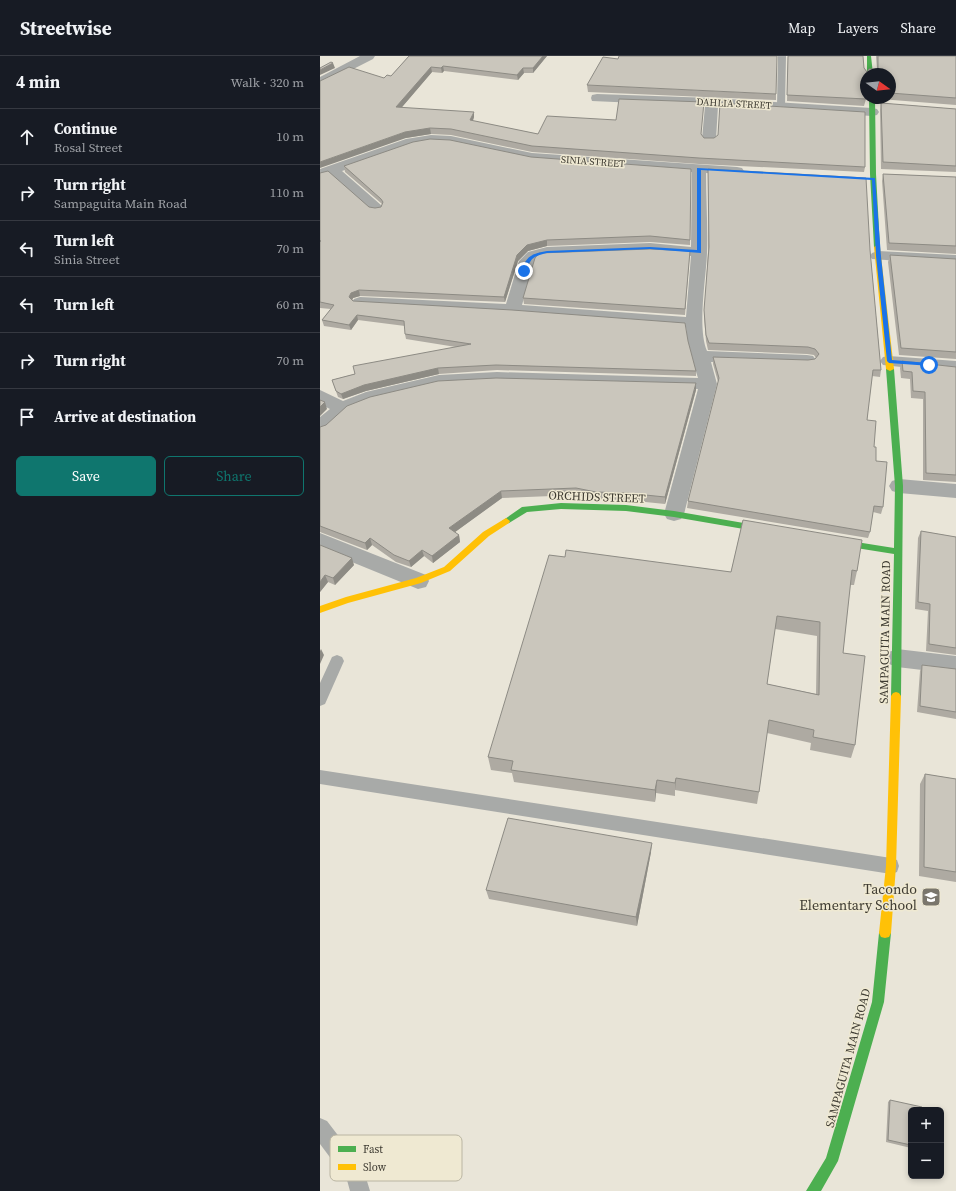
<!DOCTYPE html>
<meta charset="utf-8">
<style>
:root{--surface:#171b24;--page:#242831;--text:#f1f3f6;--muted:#9ea1a6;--line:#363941;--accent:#0f766e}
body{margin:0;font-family:"Source Serif 4",serif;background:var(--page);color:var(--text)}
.controls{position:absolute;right:12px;bottom:12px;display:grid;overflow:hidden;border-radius:6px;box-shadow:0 2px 6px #0003}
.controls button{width:36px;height:36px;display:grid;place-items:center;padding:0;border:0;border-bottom:1px solid var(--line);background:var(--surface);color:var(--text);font:20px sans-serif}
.compass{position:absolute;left:540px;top:12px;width:36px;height:36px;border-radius:50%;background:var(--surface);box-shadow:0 2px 6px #0003;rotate:105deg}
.stop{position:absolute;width:12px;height:12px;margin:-9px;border:3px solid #1a73e8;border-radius:50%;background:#fff}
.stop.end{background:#1a73e8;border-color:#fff;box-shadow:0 1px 4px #0008}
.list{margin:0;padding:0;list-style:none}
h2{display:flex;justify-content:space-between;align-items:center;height:52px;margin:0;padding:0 16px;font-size:17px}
h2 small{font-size:13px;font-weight:400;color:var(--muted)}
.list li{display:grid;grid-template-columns:26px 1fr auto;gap:12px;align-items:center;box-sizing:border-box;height:56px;padding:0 16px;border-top:1px solid var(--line)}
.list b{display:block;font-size:15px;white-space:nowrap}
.list p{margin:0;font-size:13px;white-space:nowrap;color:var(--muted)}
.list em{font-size:13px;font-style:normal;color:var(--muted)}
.actions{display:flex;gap:8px;padding:12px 16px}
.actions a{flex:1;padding:9px 0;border:1px solid var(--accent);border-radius:6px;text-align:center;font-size:14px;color:var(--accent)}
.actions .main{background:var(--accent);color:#fff}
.icon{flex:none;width:22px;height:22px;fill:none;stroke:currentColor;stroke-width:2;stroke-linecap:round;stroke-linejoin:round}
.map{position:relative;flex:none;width:636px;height:1135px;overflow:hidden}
header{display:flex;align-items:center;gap:24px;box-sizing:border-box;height:56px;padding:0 20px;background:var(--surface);border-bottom:1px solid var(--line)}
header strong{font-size:19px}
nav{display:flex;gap:22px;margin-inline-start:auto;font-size:14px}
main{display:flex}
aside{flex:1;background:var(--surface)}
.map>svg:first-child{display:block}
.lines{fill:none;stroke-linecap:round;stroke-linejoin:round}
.lane{fill:#a8aaa8;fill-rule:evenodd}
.street{fill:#a8aaa8;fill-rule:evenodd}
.fast{fill:#4caf50;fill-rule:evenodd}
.slow{fill:#ffc107;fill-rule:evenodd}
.wall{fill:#aeaaa2;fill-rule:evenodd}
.shaded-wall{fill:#8d8b84}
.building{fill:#cac6bc;stroke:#8d8b84;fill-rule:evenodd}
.route{fill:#1a73e8}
.labels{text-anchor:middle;stroke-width:3;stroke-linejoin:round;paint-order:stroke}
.far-street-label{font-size:10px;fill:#3e3b32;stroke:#efe9d2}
.street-label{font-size:12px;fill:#3e3b32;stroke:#efe9d2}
.near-poi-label{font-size:14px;fill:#3e3b32;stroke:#efe9d2;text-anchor:end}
.key{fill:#efe9d2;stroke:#bab5a2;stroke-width:1}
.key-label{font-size:11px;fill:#3e3b32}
</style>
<header>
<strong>Streetwise</strong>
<nav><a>Map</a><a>Layers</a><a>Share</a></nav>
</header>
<main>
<aside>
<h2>4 min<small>Walk · 320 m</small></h2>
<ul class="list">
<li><svg class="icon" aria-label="ahead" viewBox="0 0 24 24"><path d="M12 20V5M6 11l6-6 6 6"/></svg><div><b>Continue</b><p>Rosal Street</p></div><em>10 m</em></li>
<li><svg class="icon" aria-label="right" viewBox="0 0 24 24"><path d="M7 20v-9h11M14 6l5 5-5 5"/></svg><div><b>Turn right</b><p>Sampaguita Main Road</p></div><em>110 m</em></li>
<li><svg class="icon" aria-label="left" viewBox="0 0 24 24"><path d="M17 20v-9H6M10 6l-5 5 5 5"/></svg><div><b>Turn left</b><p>Sinia Street</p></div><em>70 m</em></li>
<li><svg class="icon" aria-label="left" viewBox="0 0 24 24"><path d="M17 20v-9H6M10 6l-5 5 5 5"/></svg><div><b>Turn left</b></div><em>60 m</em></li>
<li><svg class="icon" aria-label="right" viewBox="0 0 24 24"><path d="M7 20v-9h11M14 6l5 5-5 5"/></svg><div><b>Turn right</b></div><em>70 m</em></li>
<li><svg class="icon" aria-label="arrive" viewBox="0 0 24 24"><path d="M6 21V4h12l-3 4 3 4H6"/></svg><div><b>Arrive at destination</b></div></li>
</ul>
<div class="actions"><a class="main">Save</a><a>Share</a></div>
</aside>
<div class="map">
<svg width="636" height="1135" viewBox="0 0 636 1135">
<rect width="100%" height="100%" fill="#e9e5d8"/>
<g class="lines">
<path class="lane" d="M458,0H466L465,50L461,52L457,50Z
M17,599L22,601L24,605L5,648L0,650V627L12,601Z
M0,714L571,802L577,804L579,810L577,816L571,818L0,728Z
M0,1062L7,1065L43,1112L50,1135H30L27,1124L0,1088Z"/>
<path class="street" d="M40,0H55L53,3L0,30V21Z
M277,38L392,42L552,52L557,53L559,56L557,59L552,60L398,50L396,83L394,86H384L382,83L385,50L272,45L271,42L272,39Z
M111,79L131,80L212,97L417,111L422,112L424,115L422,118L417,119L386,117C386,144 388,171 387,197C386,223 377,272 387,295L487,299L493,300L496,304L493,308L487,309L391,306L397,328L364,458L361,463L354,465L347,463L344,458L378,333L177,328L119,331L51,347L28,356L7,375L0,377V361L10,353L0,348V334L23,345L46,336L119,319L177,316L378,322C373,305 367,289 366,271L193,258L34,249L32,246L34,243L40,241L186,248L199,205L208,196L227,191L330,187L371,191L372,116L212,105L131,88L111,87L94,90L22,115L61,149L63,152L61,155L56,156L51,155L10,119L0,122V113L86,83ZM330,197L371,200L366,261L202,249L214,207L219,202L227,201Z
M558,195L636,199V209L552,203L550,200L552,197Z
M569,300L636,305V317L563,309L560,305L563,301Z
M579,423L636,428V442L579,437L572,435L569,430L572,425Z
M0,477L106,519L109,525L106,531L98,533L0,493Z
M577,593L636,600V618L577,611L569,608L566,602L569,596Z"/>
<path class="fast" d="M547,0H551L553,18H547Z
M549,42H555L556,118L560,191L557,193L554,191L550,118Z
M567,311H573L574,313L583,430L581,640L579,643L576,644L573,643L571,640L574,498L511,488L507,485L511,482L574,492L575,430L566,313Z
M241,447L306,449L354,455L452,472L456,475L452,478L354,461L306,455L241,453L207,456L189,467L186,468L182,465L202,451Z
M565,872L569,873L571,877L564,946L518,1105L501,1135H486L506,1102L552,946L559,877L561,873Z"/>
<path class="slow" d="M557,189L560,191L574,313L570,315L566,313L554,191Z
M186,462L190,465L189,467L169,480L130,515L101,527L28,547L0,557V550L26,541L96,522L124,511L163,476Z
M576,636L579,637L581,640L576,810L571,877L569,881L565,882L561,881L559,877L566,810L571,640L573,637Z"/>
</g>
<path class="wall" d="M89,0H227L213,17H204L198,24L124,15L122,17L112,16L81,52L154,61L153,65L218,78H381L384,82L545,111L544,116L379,108L212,96L131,79L111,78L86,82L64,22L71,20Z
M468,0H543L544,12L547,16L557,13L556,0H636V49L560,43L559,42H570V18H546V43L544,50L467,45Z
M267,29L456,38V44L268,36Z
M561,47L636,53V116L561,113L560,54Z
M211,101L371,113L370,189L330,186L227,190L208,195L198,205L185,246L40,240L33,242L32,244L33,245L368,285L376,315V320L177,314L119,318L46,335L23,343L18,341L12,324L136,291L86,283L85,278V270L38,264L31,274L4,270L2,264L11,253L0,252V117L49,151L55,152L61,151L62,148L25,116L24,110Z
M388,113L550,194L561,314L560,321L552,320L547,364L554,391L563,451L561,458L553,456L550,476L548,482L367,452L368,445L398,326L393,308V301L488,304L495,303L496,302L494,299L487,298L388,294L386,285L384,261L388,196Z
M563,118L636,121V198L567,194L562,125Z
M370,195L365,259L204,248L203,242Z
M570,199L636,203V303L579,299L568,206Z
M582,305L636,311V426L603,424V343L591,342L590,323L581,322L580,312Z
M376,334L345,448L306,444L276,443L257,439L182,442L135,476L139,479L140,486L113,507L104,500L91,511L76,506L52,489L47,494L0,476V371Z
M423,464L537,515L534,529H530L523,597L535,689L531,702L490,694L491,687L447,677L439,736L437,748L355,734V740L336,737L335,746L194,726L192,717L171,714L168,701L245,501L411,516ZM455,573L497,580L496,638L447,628Z
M601,475L636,481V599L606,595L608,555L595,553L598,482Z
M0,489L34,509L15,529L8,526L0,536Z
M602,609L636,613V663L597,656L600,615Z
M605,718L636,723V826L599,820L600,728Z
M331,796L317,870L169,843L166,834Z
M570,1044L591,1054V1092L566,1086L568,1046Z"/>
<path class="shaded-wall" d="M223,0H227L213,17V12Z
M13,7L15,12L0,19V14Z
M123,10L124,15L122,17L121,12Z
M111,11L112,16L77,57L76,51Z
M203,12L204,17L198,24L197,19Z
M154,56V61L151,69L150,64Z
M110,72L111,78L86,82L0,112V106L85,76Z
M227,184V190L208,195L198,205L185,246L184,241L197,199L207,189Z
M39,234L40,240L33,242L31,247L29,241L31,237Z
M37,259L38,264L31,274L29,269Z
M118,312L119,318L46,335L23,343L21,338L44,329Z
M376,327V334L345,448V441Z
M5,346L7,353L0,360V351Z
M181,435L182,442L131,479L129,472Z
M139,479L140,486L113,507L112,500Z
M50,482L52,489L47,494L45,487Z
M102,494L104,500L91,511L89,505Z
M32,502L34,509L15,529L13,522Z
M5,519L8,526L0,536V526Z
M1,593L4,599L0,608V595Z
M356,722L355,734V740V727Z
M337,724L336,737L335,746V734Z
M332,787L331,796L317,870L316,861Z"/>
<path class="building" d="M89,0H223L213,12H203L197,19L123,10L121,12L111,11L76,51L154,56L150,64L218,78L227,60L296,64L299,43L384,46L381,78L384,82H394L398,79L400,47L545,56V111L379,102L212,90L131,73L110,72L85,76L0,106V25L29,11L64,22L67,19L71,20Z
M299,0H457L456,38L267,29L283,1L298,3Z
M468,0H543L544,12L547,16L549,13H558V0H636V42L570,37V18H546V43L467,39Z
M11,6L13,7L0,14V12Z
M561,47L636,53V110L563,106Z
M110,83L130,84L211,101L371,113L370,184L330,180L227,184L207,189L197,199L184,241L39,234L31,237L29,241L33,245L192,254L365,267L368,285L376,315L176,309L118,312L44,329L21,338L16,335L12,324L35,318L33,310L151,288L85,278L84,265L37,259L29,269L2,264L14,249L0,246V186L1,185L0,184V117L8,115L49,151L55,152L61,151L63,146L61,143L24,110L93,86Z
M388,113L546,122L550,194L561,314H553L547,364L556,365L554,391H556V405L567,406L563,451L554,450L550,476L368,445L399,322L393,301L488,304L495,303L499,298L495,293L488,291L389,287L386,279L384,254L389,191Z
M563,118L636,121V190L569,187Z
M330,193L370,195L365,253L203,242L215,202L219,197Z
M570,199L636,203V296L581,292Z
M582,305L636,311V419L606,417L605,336L593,335L592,316L583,315Z
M176,322L376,327L345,441L306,437L276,436L256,432L181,435L129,472L139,479L112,500L102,494L89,505L74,499L50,482L45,487L0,470V371L6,369L27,350L50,341L118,325Z
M0,344L5,346L0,351Z
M423,464L542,484L537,515L532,514L523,597L545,600L535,689L493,681L494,674L449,664L439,736L356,722L355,727L337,724L335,734L191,714L193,705L168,701L229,499L245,501L246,494L411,516ZM457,560L500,566L499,639L447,628Z
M601,475L636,481V592L609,588L610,548L598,546Z
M0,489L32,502L13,522L5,519L0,526Z
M602,609L636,613V656L600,650Z
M605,718L636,723V816L604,811Z
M188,762L332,787L316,861L166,834Z
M570,1044L602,1051V1054H591V1089L568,1084Z"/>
<path class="route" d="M377,112L555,122L561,200L572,304L609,307L611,308V310L569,307L567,305L556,200L552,124L381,114V197L330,193L227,197C212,201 212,201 205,216L201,215C207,199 212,198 227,195L330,191L377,194Z"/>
<defs>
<g id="school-square" transform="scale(1)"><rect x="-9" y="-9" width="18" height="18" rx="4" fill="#7a766c" stroke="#efe9d2"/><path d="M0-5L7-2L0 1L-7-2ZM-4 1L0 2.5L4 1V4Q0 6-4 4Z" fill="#fff"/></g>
</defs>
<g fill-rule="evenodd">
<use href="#school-square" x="611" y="841"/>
</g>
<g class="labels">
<g class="far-street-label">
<text transform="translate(414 47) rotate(3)" y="4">DAHLIA STREET</text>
<text transform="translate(273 105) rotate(4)" y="4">SINIA STREET</text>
</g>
<g class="street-label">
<text transform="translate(277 441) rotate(2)" y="4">ORCHIDS STREET</text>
<text transform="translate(565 576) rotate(-89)" y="4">SAMPAGUITA MAIN ROAD</text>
<text transform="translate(528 1002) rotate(-75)" y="4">SAMPAGUITA MAIN ROAD</text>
</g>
<g class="near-poi-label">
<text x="597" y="838">Tacondo<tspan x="597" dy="16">Elementary School</tspan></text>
</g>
</g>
<rect x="10" y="1079" width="132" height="46" rx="6" class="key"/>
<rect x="18" y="1090" width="18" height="6" fill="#4caf50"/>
<rect x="18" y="1108" width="18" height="6" fill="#ffc107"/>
<g class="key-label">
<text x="43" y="1097">Fast</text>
<text x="43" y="1115">Slow</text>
</g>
</svg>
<div class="controls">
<button>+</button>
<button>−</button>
</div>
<svg class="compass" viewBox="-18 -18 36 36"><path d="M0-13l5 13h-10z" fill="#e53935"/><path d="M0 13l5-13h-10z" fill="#9ea1a6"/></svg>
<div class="stop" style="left:609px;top:309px"></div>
<div class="stop end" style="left:204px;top:215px"></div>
</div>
</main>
